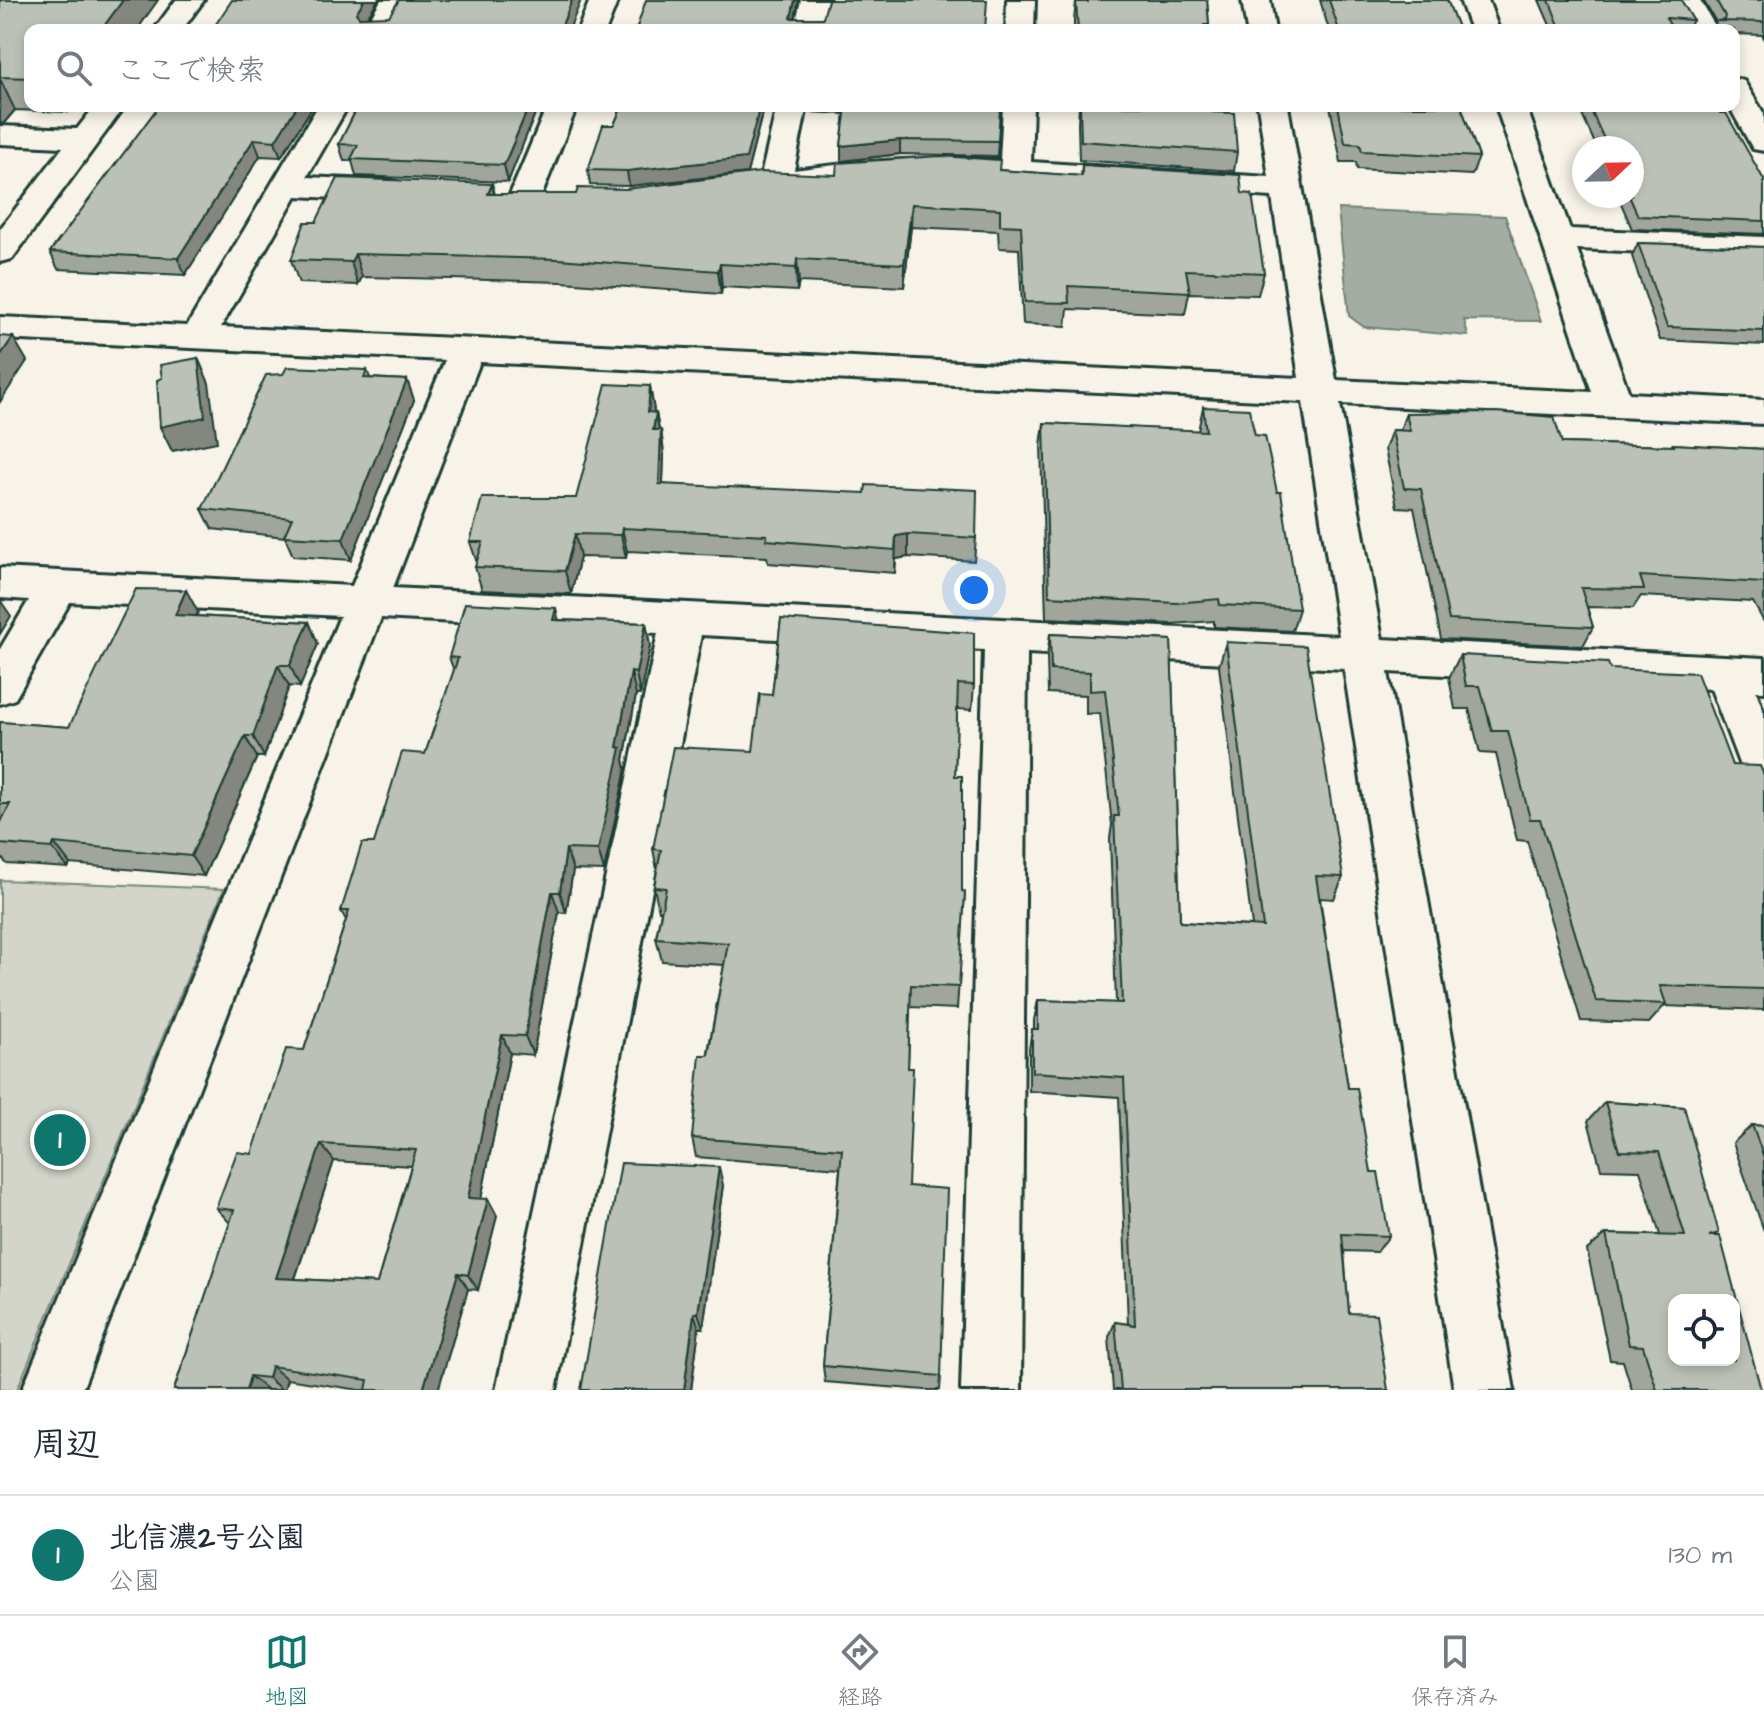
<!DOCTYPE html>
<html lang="ja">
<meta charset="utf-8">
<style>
:root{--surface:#fff;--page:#f6f6f7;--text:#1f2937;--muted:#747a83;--line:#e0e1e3;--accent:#0f766e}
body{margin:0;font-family:"Architects Daughter","Klee One",sans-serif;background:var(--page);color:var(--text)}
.controls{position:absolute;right:24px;bottom:24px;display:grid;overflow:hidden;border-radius:16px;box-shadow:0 4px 12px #0003}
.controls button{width:72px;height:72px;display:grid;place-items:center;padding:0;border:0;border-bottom:2px solid var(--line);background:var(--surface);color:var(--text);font:40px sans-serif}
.compass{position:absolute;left:1572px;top:136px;width:72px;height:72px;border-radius:50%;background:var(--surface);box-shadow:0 4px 12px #0003;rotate:68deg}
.you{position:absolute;left:974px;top:590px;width:28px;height:28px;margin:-20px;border:6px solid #fff;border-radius:50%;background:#1a73e8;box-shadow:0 0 0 12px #1a73e833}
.badge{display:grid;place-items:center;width:52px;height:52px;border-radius:50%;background:var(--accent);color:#fff;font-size:26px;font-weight:700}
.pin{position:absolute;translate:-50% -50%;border:4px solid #fff;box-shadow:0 2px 8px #0006}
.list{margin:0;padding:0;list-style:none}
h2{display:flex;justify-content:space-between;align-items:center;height:104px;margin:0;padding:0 32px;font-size:34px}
h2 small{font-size:26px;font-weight:400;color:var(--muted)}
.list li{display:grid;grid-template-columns:52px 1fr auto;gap:24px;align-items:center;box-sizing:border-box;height:120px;padding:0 32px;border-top:2px solid var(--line)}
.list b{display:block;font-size:30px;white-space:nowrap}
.list p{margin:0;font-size:26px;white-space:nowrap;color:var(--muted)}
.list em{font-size:26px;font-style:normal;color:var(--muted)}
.icon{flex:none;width:44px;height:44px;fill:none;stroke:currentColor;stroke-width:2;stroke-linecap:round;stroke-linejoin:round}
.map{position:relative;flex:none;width:1764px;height:1390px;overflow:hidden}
.search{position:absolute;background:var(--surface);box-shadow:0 4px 12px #0003;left:24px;right:24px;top:24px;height:88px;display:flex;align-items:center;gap:20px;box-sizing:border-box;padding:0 28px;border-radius:16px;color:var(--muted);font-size:30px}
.sheet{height:224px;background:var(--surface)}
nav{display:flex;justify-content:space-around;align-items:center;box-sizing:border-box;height:112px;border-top:2px solid var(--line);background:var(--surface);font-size:22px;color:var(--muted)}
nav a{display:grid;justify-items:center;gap:4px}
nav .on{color:var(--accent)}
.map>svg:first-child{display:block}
.green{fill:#d3d5ca;stroke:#79897f;stroke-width:2}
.water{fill:#a4ada3;stroke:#6f8077;stroke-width:2}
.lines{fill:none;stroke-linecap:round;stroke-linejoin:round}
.minor-casing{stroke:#1f3d34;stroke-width:6}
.minor{fill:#f7f3e8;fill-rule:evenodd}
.wall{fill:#a1a69d;stroke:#1f3d34;stroke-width:2;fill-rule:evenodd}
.shaded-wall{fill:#83877f;stroke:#1f3d34;stroke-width:2}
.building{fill:#bbc1b6;stroke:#1f3d34;stroke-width:2;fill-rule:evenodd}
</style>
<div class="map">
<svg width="1764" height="1390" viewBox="0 0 1764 1390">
<rect width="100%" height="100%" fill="#f7f3e8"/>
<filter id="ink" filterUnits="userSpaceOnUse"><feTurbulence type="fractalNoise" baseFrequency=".0125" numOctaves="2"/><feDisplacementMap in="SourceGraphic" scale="16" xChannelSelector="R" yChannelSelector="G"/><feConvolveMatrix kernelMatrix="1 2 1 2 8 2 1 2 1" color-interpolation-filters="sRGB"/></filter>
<g filter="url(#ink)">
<path class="green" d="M0,880L224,889L17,1390H0Z"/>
<path class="water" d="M1338,209L1505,216L1541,321L1464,320L1468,336L1364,327L1349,316Z"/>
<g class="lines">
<g class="minor-casing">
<path id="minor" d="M176,0H204L182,30H154Z
M381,0H409L391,30H363Z
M590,0H618L606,30H578Z
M801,0H829L822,30H794Z
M1007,0H1035L1034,30H1006Z
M1242,0H1270L1275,30H1247Z
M1460,0H1488L1499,30H1471Z
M1672,0H1700L1717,30H1689Z
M1734,78L1744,81L1764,114V151L1753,149L1729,106H1734Z
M95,106H125L12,259L0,262V229L63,147L0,144V126L77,129Z
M318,106H348L307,177L392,181L403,184L408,191L403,198L392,201L296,196L221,327L1299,378L1272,197L938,175L870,178L771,193L760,190L755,183L761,176L777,106H807L794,170C863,161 929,156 1000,160L1003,106H1033L1031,162L1269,177L1258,106H1288L1336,380L1592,392L1496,106H1526L1570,229L1764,237V257L1577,249L1629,393L1764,400V424L1340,404L1382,639L1764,658V692L1756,691L1764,713V793L1748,787L1711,689L1388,672L1514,1390H1454L1344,669L1027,653L1021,1390H961L984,650L701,635L556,1390H496L658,633L381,618L82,1390H22L340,616L70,602L15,699L0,704V649L29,600L0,598V568L352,586L445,360L0,339V317L187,326ZM480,362L1303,402L1339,636L393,588Z
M547,106H577L541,197L536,204L525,207L514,204L509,197Z"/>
</g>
<use href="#minor" class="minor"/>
</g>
<path class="wall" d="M0,0L30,30V106H72L68,112L15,110L4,123L0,124Z
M1085,0H1207L1209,25L1208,30H1074V20L1076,2H1085Z
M1320,0H1447L1459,30H1329Z
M1539,0H1681L1693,20L1688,30H1552Z
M1703,0H1764V38L1762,35L1734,34V30H1713L1716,22Z
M159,106H313L281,157L260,156L185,275L58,269L50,252Z
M358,106H538L508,182L356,176L352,161H344L339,144Z
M622,106H775L773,111L763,110L747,173L629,186L590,185L588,170L614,125Z
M808,106H978V108L1000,109L997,156L900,154L841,161V146L845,114L809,112Z
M1079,106L1212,112L1237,152L1234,171L1079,160L1078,123Z
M1330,106H1461L1479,157L1472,175L1357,169L1356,162H1341Z
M1578,106H1716L1764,180V234L1632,229L1618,196H1632V148H1597Z
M1082,165L1242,193L1264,273L1258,295L1189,293L1185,314L1068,309L1066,326L1023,324L1019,249L999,248L998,231L911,227L904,287L799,282L797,291L722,287L721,294L562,282L450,279L362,277L358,285L299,283L291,260L316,222L492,184L495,194H576L626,189L836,175L999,170L1081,176Z
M1638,243L1764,247V345L1660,340L1632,256Z
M367,370L370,378L407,380L414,400L351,560L293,556L285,537L212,529L202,509Z
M650,386L654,413H656L659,430H661L664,453L663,484L976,538L974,561L908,557L896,559L895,573L768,563L767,557L627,551L626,558L580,557L571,594L482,590L475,567L477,563L470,542L576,498Z
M1203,407L1299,609L1292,631L1214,627V621L1171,624L1046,618L1041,445L1044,423L1198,431Z
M1406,413L1562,443L1671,446L1673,444L1764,449V622L1753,602L1641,596L1633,608L1587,607L1593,627L1583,646L1441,639L1414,508L1397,507L1385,449L1392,430H1400Z
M198,612L196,616L309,622L318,644L300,687L289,686L264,757H257L204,876L70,864L68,868L7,864L0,856V722L69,727Z
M781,619L974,685L972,710L957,709L955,776L962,891L965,892L957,1009L910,1007L908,1068V1186L941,1376L940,1390H925L825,1382L823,1366L840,1168L696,1157L692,1138L724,965L662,961L656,938L661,911H659L654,887L657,869L653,849L753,751L772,695Z
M559,620L646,623L650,646L640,695H636L624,760L626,769L604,871L573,870L566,913L559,912L533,1055L510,1053L481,1199H488L497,1216L478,1290L468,1289L438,1390H360L287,1379L284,1390H174L230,1223L216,1208L252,1154L304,1050L346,920L341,911L374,843L425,754L454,671L449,657ZM334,1161L411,1166L377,1283L295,1279Z
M1050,634L1171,640L1180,922L1252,926L1219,666L1226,642L1343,877L1334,899L1320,898L1348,1088L1389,1236L1377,1252L1344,1251L1349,1313L1388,1390H1113L1109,1337L1115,1322L1128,1324L1119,1097L1029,1091V1049L1032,1029H1034V1020L1038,1000L1116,1003L1110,838L1112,825L1100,713L1086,714V695L1048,693L1047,657Z
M1460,655L1610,669L1732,765L1764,775V1010L1664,1006L1649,1023L1581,1021L1527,841L1517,840L1496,754L1480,753L1469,709H1455L1449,678Z
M1605,1102L1684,1107L1716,1236L1761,1390H1632L1623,1361L1610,1360L1587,1250L1606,1234L1660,1235L1640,1170L1601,1169L1588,1121Z
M1752,1125L1764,1126V1231L1733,1143Z
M723,1185L703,1328H699L691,1390H581Z"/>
<path class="shaded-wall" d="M123,0H158L137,30H101Z
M364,0H378L360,28L356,13Z
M572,0H581L569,30H560Z
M795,0H799L792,30L791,18Z
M0,79L15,110L4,123L0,124Z
M65,106H72L68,112Z
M297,106H313L281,157L275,141Z
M529,106H538L508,182L504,165Z
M760,106H763V110L747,173L629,186L627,171Z
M254,139L260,156L185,275L178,258Z
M900,140V154L841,161V146Z
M492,184L497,207L488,194Z
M912,204L911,227L904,287V264Z
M355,254L362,277L358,285L351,262Z
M797,259L799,282L797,291L796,268Z
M720,264L722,287L721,294L718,271Z
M13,337L27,361L0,402V356Z
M198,358L209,383L217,442L172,451L160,427Z
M407,380L414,400L351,560L343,539Z
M650,386L654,410L651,435L648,412Z
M656,413L660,436L653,430Z
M661,430L664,453L662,507L659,484Z
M622,528L627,551L626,558L621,535Z
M575,534L580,557L571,594L565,571Z
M908,534V557L896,559L895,573L896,536Z
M186,590L198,612L187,637L175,615Z
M0,600L11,616L0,634Z
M556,608L561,631L553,620Z
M309,622L318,644L300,687L290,665Z
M646,623L650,646L640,695L636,673Z
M278,665L289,686L264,757L253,736Z
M631,672L636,695L624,760L626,769L604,871L598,850Z
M245,736L257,757L204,876L191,856Z
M54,843L70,864L68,868L52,848Z
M566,849L573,870L566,913L560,892Z
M552,892L559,912L533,1055L525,1036Z
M502,1035L510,1053L478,1214L468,1198Z
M321,1144L334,1161L290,1293L276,1278Z
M719,1167L723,1185L703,1328L698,1313Z
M488,1199L497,1216L478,1290L468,1275Z
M458,1273L468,1289L438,1390H423Z
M694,1313L699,1328L691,1390H684Z
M271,1366L287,1379L284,1390H282L268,1378Z
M250,1376L266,1389V1390H246Z"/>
<path class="building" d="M0,0H123L101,30H30V78L0,77Z
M232,0H364L356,13L359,17L389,16L399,0H572L560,30H212Z
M646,0H795L791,18H823L828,0H987L985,30H636Z
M1088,0H1207L1209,25H1204V30H1078L1076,2H1088Z
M1329,0H1447L1459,30H1339Z
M1549,0H1681L1693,20L1666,18L1673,30H1561Z
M1716,0H1764V22L1717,21L1724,20L1725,16Z
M159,106H297L275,141L254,139L178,258L50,252Z
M358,106H529L504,165L351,159L358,145L339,144Z
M622,106H760L746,158L627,171L588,170L603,125H614Z
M846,106H978V108L1000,109L998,141L900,140L841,146Z
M1080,106H1211L1212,112L1234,113L1237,152L1081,141Z
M1338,106H1461L1479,157L1362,151L1360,144L1345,143Z
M1589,106H1716L1720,113H1726L1764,180V221L1638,216L1629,196H1632V148H1608Z
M940,156L1000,160L999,170L1082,176V165L1240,175L1242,193L1252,194L1264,273L1186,270L1190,292L1068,286L1069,303L1025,302L1021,226L1000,225V209L912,204L904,264L797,259L796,268L720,264L718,271L558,259L444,256L355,254L351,262L291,260L305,222H316L338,178L492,184L488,194H576L578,188L626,189L761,172L836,175L837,163Z
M1638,243L1764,247V331L1667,327Z
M0,336L13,337L0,356Z
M198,358L205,417L160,427L157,380L162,378L160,365Z
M287,367L367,370L364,378L407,380L343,539L284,536L292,518L202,509L266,375L283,374Z
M606,384L650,386L648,412L656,413L653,430H661L659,484L865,493L866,485L977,490L976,538L908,534L896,536L895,550L766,540L767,535L622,528L621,535L575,534L565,571L475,567L483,542H470L482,498H576Z
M1203,407L1249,409L1255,435L1265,436L1277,492H1281L1299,609L1220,605L1219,599L1176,603L1049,596L1044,423L1206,431Z
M1495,412L1554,417L1562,443L1674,446L1673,444L1764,449V583L1640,576L1644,589L1581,588L1593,627L1449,620L1421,489L1404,488L1392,430L1410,431L1406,413Z
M136,589L186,590L175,615L309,622L290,665H278L253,736H245L191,856L54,843L52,848L0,844V824L10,804H0V722L69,727Z
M465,603L556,608L553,620L646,623L636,673L631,672L617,747L621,748L598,850L566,849L560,892H552L525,1036L502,1035L468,1198L488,1199L468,1275L458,1273L423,1390H366L368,1380L271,1366L268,1378L250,1376L246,1390H174L234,1210L216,1208L237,1152L252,1154L286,1049L304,1050L349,911H341L362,843H374L402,752L425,754L458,658L449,657ZM321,1144L416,1150L377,1283L276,1278Z
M781,619L974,633V685L958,684L955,776H962V891L965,892L959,987L911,985L908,1068H913L908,1186L947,1189L941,1376L823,1366L842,1149L692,1138L700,1055H708L728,943L656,938L666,888L654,887L661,850L653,849L673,747L753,751L760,694L772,695Z
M1050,634L1171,640L1180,922L1263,927L1226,642L1306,646L1343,877L1316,876L1348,1088H1357L1371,1172H1378L1389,1236L1342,1234L1349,1313L1376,1314L1388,1390H1121L1115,1322L1135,1325L1124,1078L1032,1072V1029H1038V1000L1122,1003L1114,816H1119L1105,690L1090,691V672L1051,670Z
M1460,655L1608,663L1610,669L1697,673L1732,765L1760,766L1764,775V989L1660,986L1666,1004L1596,1001L1540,819H1530L1508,731H1492L1480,686H1466Z
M1605,1102L1684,1107L1719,1233L1709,1236H1720L1761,1390H1657L1643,1346L1629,1345L1606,1234L1685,1236L1659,1152L1619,1151ZM1674,1300H1734V1360H1674Z
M1752,1125L1764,1126V1158Z
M621,1163L719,1167L698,1313H694L684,1390H581Z"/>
</g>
</svg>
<div class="controls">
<button><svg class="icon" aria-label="locate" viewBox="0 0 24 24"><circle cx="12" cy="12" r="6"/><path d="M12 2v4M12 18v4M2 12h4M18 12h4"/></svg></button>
</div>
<svg class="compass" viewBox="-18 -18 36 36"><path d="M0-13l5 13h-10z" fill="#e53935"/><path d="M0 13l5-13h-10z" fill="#747a83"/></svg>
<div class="you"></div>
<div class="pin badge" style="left:60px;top:1140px">1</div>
<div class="search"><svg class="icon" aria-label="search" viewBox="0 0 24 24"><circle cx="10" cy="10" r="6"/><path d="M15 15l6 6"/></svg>ここで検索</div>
</div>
<section class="sheet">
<h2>周辺<small></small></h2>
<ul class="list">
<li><span class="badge">1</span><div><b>北信濃2号公園</b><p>公園</p></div><em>130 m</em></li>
</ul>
</section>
<nav>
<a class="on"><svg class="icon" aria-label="map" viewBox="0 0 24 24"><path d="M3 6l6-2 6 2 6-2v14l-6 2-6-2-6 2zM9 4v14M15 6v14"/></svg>地図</a>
<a><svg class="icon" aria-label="directions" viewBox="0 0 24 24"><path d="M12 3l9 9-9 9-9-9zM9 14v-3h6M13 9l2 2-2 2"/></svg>経路</a>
<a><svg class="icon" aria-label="saved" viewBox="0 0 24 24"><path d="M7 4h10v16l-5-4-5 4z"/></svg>保存済み</a>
</nav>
